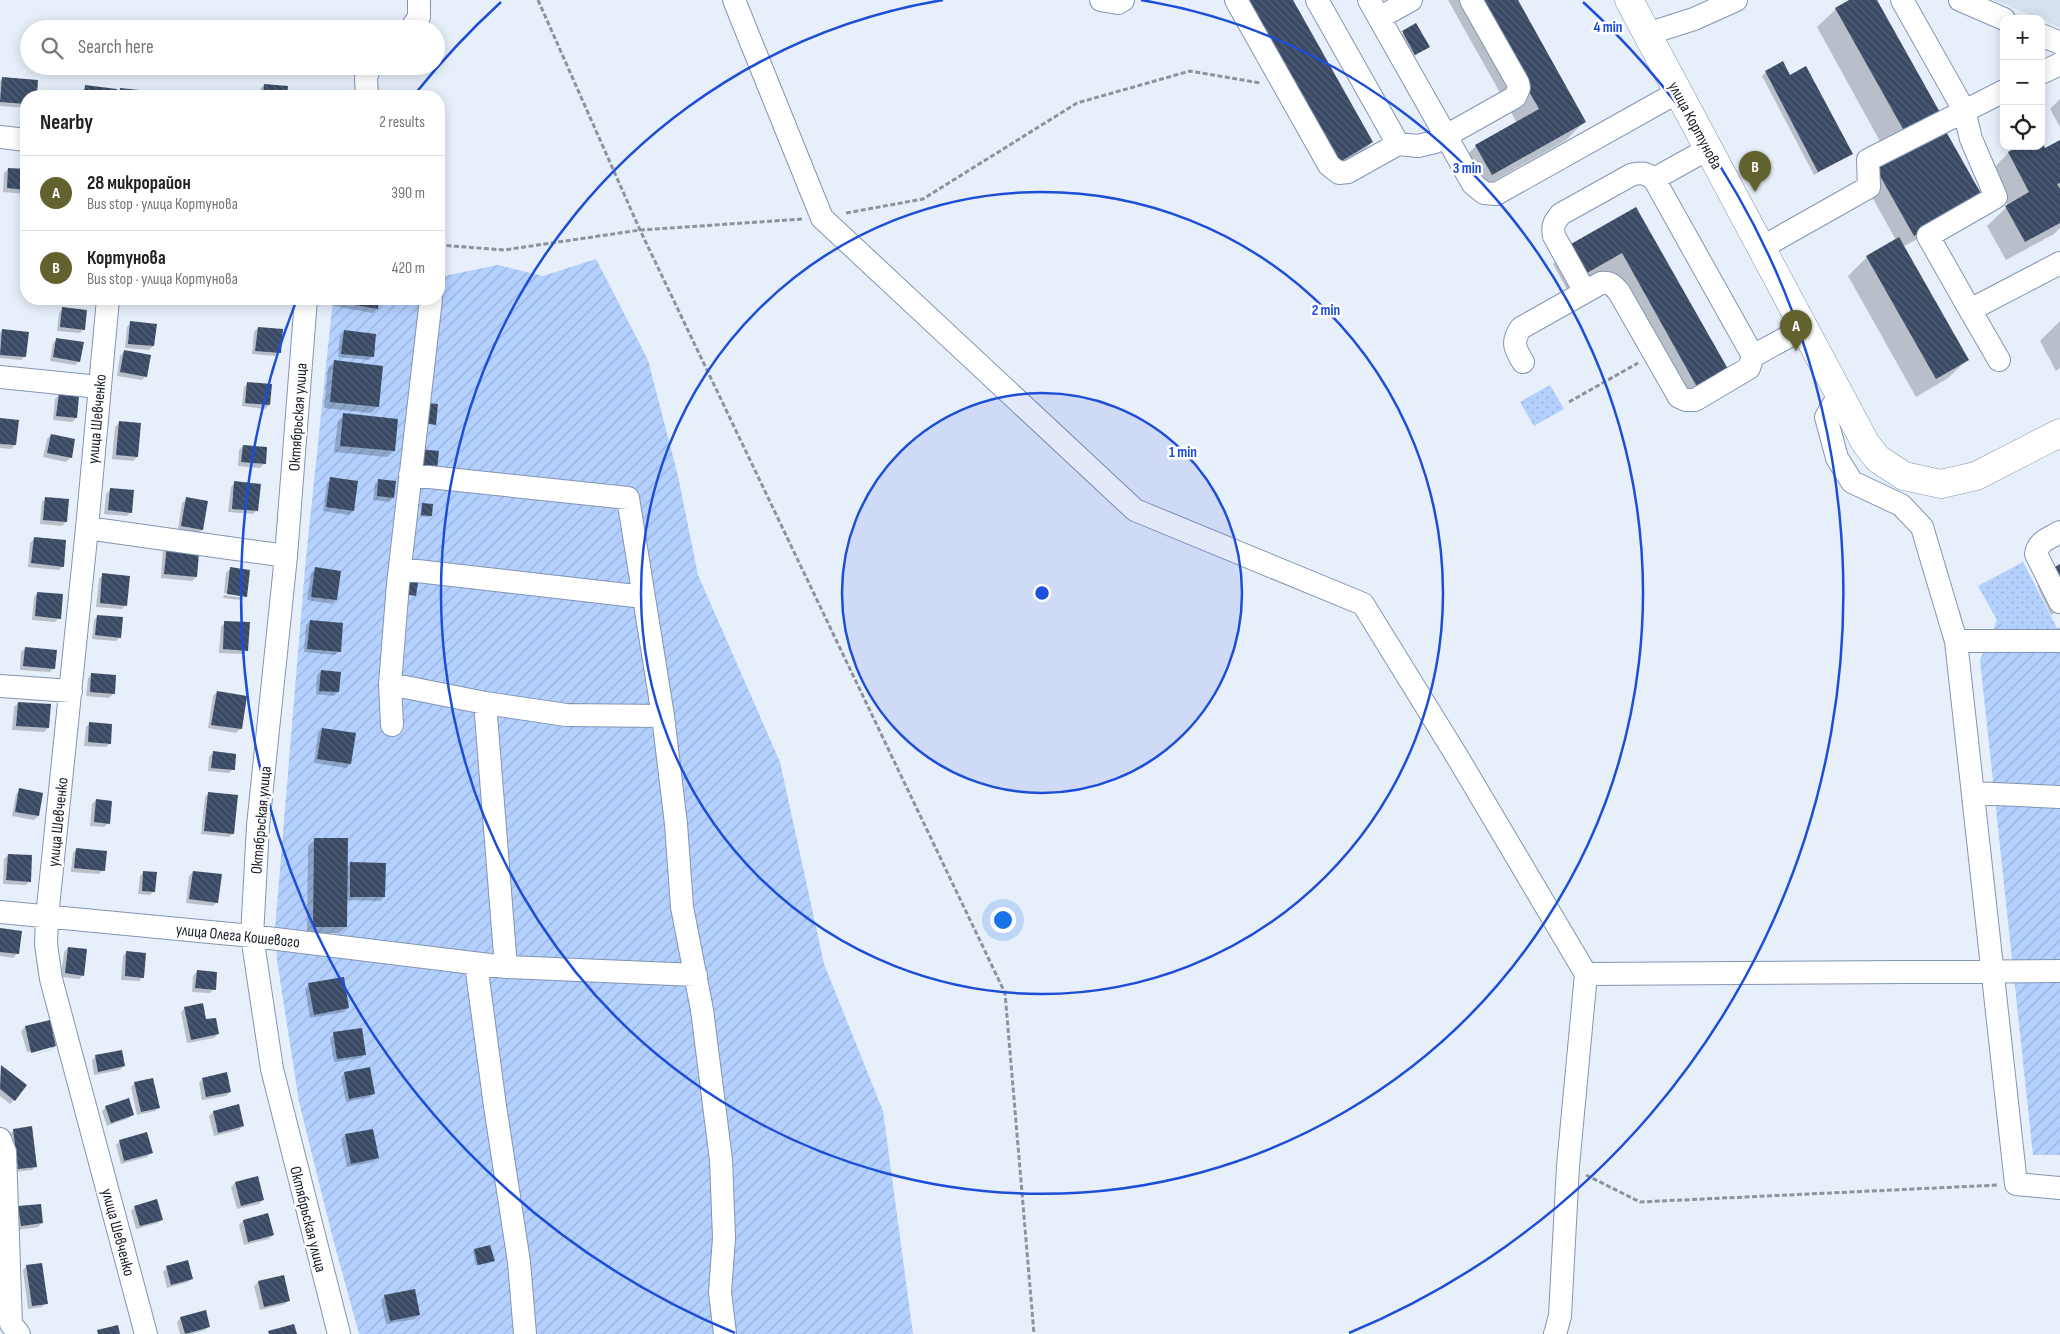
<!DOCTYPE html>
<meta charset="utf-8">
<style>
:root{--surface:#fff;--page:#f6f6f6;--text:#222;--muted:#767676;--line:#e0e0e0;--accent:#62622f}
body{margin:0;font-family:"Sofia Sans Condensed",sans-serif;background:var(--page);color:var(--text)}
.controls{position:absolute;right:15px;top:15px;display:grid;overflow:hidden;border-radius:10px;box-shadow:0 2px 12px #0003}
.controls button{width:45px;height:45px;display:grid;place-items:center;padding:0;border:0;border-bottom:1px solid var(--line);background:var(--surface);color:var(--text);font:25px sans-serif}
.you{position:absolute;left:1002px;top:919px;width:18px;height:18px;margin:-12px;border:4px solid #fff;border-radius:50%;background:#1a73e8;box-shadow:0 0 0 8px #1a73e833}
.badge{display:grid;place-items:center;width:32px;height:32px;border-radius:50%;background:var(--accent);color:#fff;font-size:16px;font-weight:700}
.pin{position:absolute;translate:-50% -41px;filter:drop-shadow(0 1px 2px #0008)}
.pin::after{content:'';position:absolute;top:26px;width:18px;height:15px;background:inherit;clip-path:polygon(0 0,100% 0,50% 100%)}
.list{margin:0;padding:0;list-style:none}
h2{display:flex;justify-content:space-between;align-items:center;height:65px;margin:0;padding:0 20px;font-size:21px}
h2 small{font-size:16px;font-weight:400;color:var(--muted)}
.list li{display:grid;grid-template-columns:32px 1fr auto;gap:15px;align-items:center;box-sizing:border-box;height:75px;padding:0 20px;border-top:1px solid var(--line)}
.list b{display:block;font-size:19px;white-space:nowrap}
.list p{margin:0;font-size:16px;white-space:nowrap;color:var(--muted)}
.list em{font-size:16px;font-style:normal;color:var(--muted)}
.icon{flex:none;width:28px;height:28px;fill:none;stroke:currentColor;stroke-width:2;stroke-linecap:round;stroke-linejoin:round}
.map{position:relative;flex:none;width:2060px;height:1334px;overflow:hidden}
.search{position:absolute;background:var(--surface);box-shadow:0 2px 12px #0003;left:20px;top:20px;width:425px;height:55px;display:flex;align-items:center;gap:12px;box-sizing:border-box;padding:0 18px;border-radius:28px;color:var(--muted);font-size:19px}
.panel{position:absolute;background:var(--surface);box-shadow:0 2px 12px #0003;left:20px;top:90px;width:425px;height:215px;border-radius:20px}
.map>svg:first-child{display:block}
.built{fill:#d7e0ef}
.park{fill:url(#park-dots)}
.garden{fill:url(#garden-furrows)}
.shadow{fill:#0003}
.building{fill:url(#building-back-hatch)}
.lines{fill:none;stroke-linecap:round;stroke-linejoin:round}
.minor-casing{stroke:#8395b2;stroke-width:24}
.major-casing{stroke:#8395b2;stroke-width:29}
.path{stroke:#8c939f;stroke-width:3;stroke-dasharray:5 2.5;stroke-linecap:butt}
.minor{stroke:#fff;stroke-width:22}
.major{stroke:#fff;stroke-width:28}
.ring{fill:none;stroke:#1d4ed8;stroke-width:2.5}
.labels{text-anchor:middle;stroke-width:5;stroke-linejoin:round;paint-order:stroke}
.street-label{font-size:16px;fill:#171e29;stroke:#fff}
.centre{fill:#1d4ed8;stroke:#fff;stroke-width:2.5}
.ring-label{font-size:15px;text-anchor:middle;font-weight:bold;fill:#1d4ed8;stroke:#fff;stroke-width:5;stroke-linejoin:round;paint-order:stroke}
</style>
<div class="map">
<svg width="2060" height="1334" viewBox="0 0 2060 1334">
<defs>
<pattern id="park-dots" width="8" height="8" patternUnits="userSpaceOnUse" patternTransform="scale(1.25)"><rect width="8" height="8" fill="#b3d0fe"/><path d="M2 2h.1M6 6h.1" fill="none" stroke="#99b2da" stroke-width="1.8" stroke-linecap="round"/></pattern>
<pattern id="garden-furrows" width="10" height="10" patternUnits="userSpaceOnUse" patternTransform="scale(1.25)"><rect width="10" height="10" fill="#b3d0fe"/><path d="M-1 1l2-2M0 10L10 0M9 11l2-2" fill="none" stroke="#99b2da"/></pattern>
<pattern id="building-back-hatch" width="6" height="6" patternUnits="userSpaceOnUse" patternTransform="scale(1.25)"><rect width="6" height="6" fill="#3a4a64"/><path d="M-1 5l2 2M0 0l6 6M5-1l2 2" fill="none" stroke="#536176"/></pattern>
</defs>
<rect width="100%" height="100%" fill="#e7effb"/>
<path class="built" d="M1993,0H2060V28L2041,19Z"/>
<path class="park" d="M1550,385L1564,409L1534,426L1520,402Z
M2023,562L2058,630L2013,633L1997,620L1978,586Z"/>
<path class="garden" d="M596,259L648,360L678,476L698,575L780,762L824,964L883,1111L913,1334H359L333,1239L299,1102L277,960L275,929L305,568L333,299H439V277L498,265L543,276Z
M1997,620L2013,633L2060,628V1155H2033L1980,660Z"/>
<path class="shadow" d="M1229,0H1292L1372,142L1359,155L1326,174Z
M1448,0H1517L1585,121L1566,140L1473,193L1457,165L1476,146L1517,123Z
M1852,0H1876L1940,116L1887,154L1817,27L1836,9Z
M1416,25L1428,47L1411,58L1399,36Z
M1766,72L1789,76L1851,153L1847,157L1814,175L1762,76Z
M3,78L37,81L36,96H26V108L0,106V81Z
M264,85L287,87L286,96H260V89Z
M86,87L115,95L120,90L147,92V96H81L82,91Z
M2060,99V127L2050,109Z
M2060,141V228L2054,234L2006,260L1987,226L2008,206L1990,172L2008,153L2021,146L2045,149Z
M1876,168L1968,210L1903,247L1967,360L1948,378L1916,397L1848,276L1867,257L1896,240L1863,181Z
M8,169L26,170V194L3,192L4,173Z
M1636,209L1726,369L1678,405L1602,271L1568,291L1553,264L1572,245Z
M252,299H280L278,301Z
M336,299H378L377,309L373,313L334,306Z
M63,309L84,329L80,333L57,331L59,313Z
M2060,321V368L2056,371L2040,341Z
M131,323L153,346L149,350L125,348L127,327Z
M258,328L280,352L276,356L252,354L254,332Z
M2,330L25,356L21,360L0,358V333Z
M344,332L373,356L369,360L338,357L340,336Z
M57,339L79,361L75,365L50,361L53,343Z
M124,352L146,376L142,380L117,376L120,356Z
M334,362L378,406L371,413L324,408L328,368Z
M248,383L269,405L265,409L242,406L244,387Z
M59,395L76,418L72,422L53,420L55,399Z
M344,415L394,451L387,457L334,452L338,421Z
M0,419L15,445L11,449L0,448Z
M119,423L137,457L133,461L112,459L115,427Z
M51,435L74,440L70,458L66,462L43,457L47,439Z
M243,446L266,448L264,464L260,468L238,466L239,450Z
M331,479L357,482L353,511L349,515L323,511L327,483Z
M379,480L393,498L389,502L373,500L375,484Z
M235,483L257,510L253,514L228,512L231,487Z
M110,490L131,512L127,516L104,514L106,494Z
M46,498L66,522L62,526L40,524L42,502Z
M187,499L202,530L198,534L178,530L182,503Z
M423,504L431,516L429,517L420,516Z
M34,539L63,566L59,570L28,567L30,543Z
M167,546L196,577L192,581L161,578L163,550Z
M2060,565V610L2051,615L2037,586Z
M230,569L246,596L242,600L223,598L224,595L244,598V595L224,593L226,573Z
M315,569L336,600L332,604L307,600L311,573Z
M103,575L126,605L122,609L96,607L99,579Z
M38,593L59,618L55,622L32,620L34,597Z
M98,616L120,637L116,641L92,639L94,620Z
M310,621L339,651L335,655L304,652L306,625Z
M225,623L247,650L243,654L219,653L221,627Z
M26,648L54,668L50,672L20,670L21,652Z
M321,671L338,692L334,696L316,694L317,675Z
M92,674L115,676L113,694L109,698L86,696L88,678Z
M217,692L245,697L240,729L236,733L208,728L213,696Z
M18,703L48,728L44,732L12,730L14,707Z
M90,723L110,743L106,747L84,746L86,727Z
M322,729L350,764L346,768L314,763L318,733Z
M213,753L233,769L229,773L208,771L209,757Z
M20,790L38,816L34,820L12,816L16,794Z
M209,793L233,833L229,837L201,834L205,797Z
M96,800L108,823L104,827L90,826L92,804Z
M315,839L346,868L350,864L384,897L380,901L346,900V927L339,933H307L308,846Z
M77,849L103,870L99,874L71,872L73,853Z
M8,855L30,881L26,885L3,884L4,859Z
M144,872L154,891L150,895L138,894L140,876Z
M193,872L217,902L213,906L186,903L189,876Z
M0,929L17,954L13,958L0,956Z
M68,948L83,975L79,979L61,977L64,952Z
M127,952L143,977L139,981L121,980L123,956Z
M197,972L214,989L210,993L192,992L193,976Z
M309,985L348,1008L344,1012L310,1018L305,989Z
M185,1008L205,1021L218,1034L214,1038L187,1043L181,1012Z
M25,1027L55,1046L51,1050L28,1056L52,1049V1046L27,1052L21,1031Z
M334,1034L365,1054L361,1058L334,1062L330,1038Z
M96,1056L124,1066L120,1070L94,1075L92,1060Z
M1,1067L14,1100L10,1104L0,1096Z
M345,1073L374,1093L370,1097L346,1102L341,1077Z
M203,1079L230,1092L226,1096L202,1100L199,1083Z
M135,1083L159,1107L155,1111L137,1115L131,1087Z
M106,1107L133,1114L129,1118L107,1126L102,1111Z
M213,1112L243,1126L239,1130L214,1136L209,1116Z
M14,1130L36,1166L32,1170L14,1172L10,1134Z
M345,1135L377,1158L373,1162L347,1167L341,1139Z
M120,1141L151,1153L147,1157L121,1164L116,1145Z
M235,1183L263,1200L259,1204L237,1209L231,1187Z
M135,1207L162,1219L158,1223L136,1229L131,1211Z
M19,1208L42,1223L38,1227L17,1230L15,1212Z
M243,1221L273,1235L269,1239L244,1245L239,1225Z
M489,1246L491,1262L476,1266L473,1252Z
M27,1266L46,1303L42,1307L28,1309L23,1270Z
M167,1268L192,1278L188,1282L167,1288L163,1272Z
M258,1282L289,1300L285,1304L260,1310L254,1286Z
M385,1296L419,1315L415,1319L386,1324L381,1300Z
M181,1318L209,1326L205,1330L192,1334H180L177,1322Z"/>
<path class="building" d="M1249,0H1293L1373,142L1340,162Z
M1477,0H1518L1586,122L1492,175L1475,145L1539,109Z
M1849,0H1877L1942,116L1907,136L1835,8Z
M1416,23L1430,47L1415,55L1402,31Z
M1783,61L1790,75L1806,66L1853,154L1818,172L1765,71Z
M2,77L38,80L37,96H26V104L0,102Z
M264,84L288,86L287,96H263Z
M85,85L117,89L116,96H84Z
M120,88L149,91L148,96H119Z
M1944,128L1983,197L1914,236L1875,167Z
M2041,140L2045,148L2060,140V183L2057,184L2060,189V223L2025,242L2005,206L2029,192L2008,152L2018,146H2041Z
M8,168L26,169V190L7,188Z
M1636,207L1728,369L1697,387L1622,253L1587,273L1571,244Z
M1899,237L1969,360L1936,379L1866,256Z
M338,299H379L378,309L338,302Z
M62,307L87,310L85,330L60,327Z
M130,321L157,324L154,346L128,344Z
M258,327L283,329L281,353L255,351Z
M2,329L29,332L26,357L0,355Z
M344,330L376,334L374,357L341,354Z
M56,338L84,342L80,362L53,357Z
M124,350L151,355L147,377L120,372Z
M334,360L383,366L379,407L330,402Z
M247,382L272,384L270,405L245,403Z
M59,394L79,396L77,418L56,416Z
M426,403L438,404L436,425L423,423Z
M343,413L398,419L395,451L340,446Z
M0,418L19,420L16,445L0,444Z
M119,421L141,423L138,457L116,455Z
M51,434L75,439L72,458L47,453Z
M243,445L267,447L266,464L241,462Z
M420,449L439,451L437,470L418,468Z
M330,477L358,481L354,511L326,507Z
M378,479L396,481L394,498L377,496Z
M234,481L261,484L258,511L232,509Z
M110,488L134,490L132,513L108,510Z
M45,497L69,499L67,522L43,520Z
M186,497L208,501L203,530L181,526Z
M422,503L433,504L432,516L421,515Z
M34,537L66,540L64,567L31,563Z
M167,545L199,553L197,577L164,574Z
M2060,564V577L2055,567Z
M230,567L250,570L247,597L227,594Z
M315,567L341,571L337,600L311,597Z
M102,573L130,576L127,606L100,603Z
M405,581L418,583L416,596L403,594Z
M37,592L63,594L61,619L35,616Z
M97,615L123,617L121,638L95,635Z
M310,620L343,623L341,652L307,649Z
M224,621L250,622L248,651L223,649Z
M25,647L57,650L55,669L23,666Z
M321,670L341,672L339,692L319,691Z
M91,673L116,675L115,694L90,692Z
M217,691L247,696L242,729L211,725Z
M18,702L51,704L49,728L16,726Z
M89,722L112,724L111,744L88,742Z
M322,728L356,733L351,764L317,759Z
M213,751L236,754L235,770L211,768Z
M19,788L43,793L39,816L15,812Z
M208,792L238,795L234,834L204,831Z
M96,799L112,801L110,824L94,822Z
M314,838H348L347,927H313Z
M76,848L107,851L105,871L74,868Z
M8,854L32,855L31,882L6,880Z
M350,862L386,863L385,897H350Z
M143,871L157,872L155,892L142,891Z
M193,871L222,874L218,903L189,899Z
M0,928L22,931L19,954L0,952Z
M68,947L87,949L84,976L65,973Z
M126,951L146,953L144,978L125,976Z
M197,970L217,972L216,990L195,988Z
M344,977L349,1008L314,1015L308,983Z
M203,1003L206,1019L216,1018L219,1034L191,1040L184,1007Z
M50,1020L56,1046L31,1053L25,1026Z
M362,1028L366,1055L337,1059L333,1032Z
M122,1050L125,1066L98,1072L95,1055Z
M1,1065L27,1085L15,1101L0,1089Z
M370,1067L375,1094L349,1099L344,1072Z
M227,1072L231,1092L206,1097L202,1078Z
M153,1078L160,1108L141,1112L134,1082Z
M129,1098L134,1115L111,1123L105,1106Z
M239,1104L244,1126L218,1133L213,1111Z
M32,1126L37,1167L18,1169L13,1129Z
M373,1129L379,1158L351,1164L345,1134Z
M147,1132L153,1153L124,1161L119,1140Z
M258,1176L264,1200L241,1206L235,1182Z
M157,1199L163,1220L140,1226L134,1206Z
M41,1204L43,1223L21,1226L18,1206Z
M268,1213L274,1235L248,1242L243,1220Z
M490,1245L495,1261L478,1265L474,1249Z
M188,1260L193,1279L171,1285L166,1266Z
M42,1263L48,1304L32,1306L26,1265Z
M284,1275L290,1301L264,1307L258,1281Z
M415,1289L420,1315L390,1321L384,1295Z
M206,1310L210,1327L185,1334L180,1317Z
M294,1324L297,1334H269L268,1331Z
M118,1325L120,1334H98L97,1330Z"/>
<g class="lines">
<g class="minor-casing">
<path id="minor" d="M734,0L822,218L1135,510L1363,604L1458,758L1586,974L1568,1166L1560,1316L1555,1334
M1101,0L1118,3L1123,0
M1236,0L1329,165L1339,173L1348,172L1398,144L1317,0
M1369,0L1473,184L1484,193L1496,194L1678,92
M1902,0L1964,110L1971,139L1996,197L1928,236L1970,310
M1960,0L2004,19
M1379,18L1411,0
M411,29L419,17V0
M1647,34L1694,19L1736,0
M2041,35L2060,43
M2041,73L2060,64
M367,96L366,78L370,66
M0,137L26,140
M1398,144L1418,146L1435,142L1515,97L1519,88L1518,83L1471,0
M1761,248L1869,187L1868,160L2004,91
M1585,292L1554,236C1552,226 1554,222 1561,214L1631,175C1641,172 1646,173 1654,179
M108,299L87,528L47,917L46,944L51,979L146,1334
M306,299L286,556L258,826L252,936L272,1069L339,1334
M1753,356L1804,328
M1999,360L1970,310L2060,263
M1523,362C1515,349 1511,342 1521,328L1601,283C1610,282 1613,285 1619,292L1679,397L1686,400H1695L1749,368L1753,356L1654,179L1708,149
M0,377L99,387
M1839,395L1826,417L1837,458L1852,482L1901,505L1922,527L1956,641L2016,1184L2060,1188
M410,475L628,498L663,716L676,824L682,907L702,1010L721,1160L724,1238L720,1292L725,1334
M87,528L286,556
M2060,532C2050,538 2038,541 2036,554L2060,602
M400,569L644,597
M1956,641H2060
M390,684L485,703L566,715L663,716
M0,686L71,691
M485,703L506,967
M392,725L390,684L398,584L431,299
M1973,793L2060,797
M0,912L252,936L506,967L696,975
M476,964L495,1106L519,1262L525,1334
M1586,974L2060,971
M0,1139L5,1152L11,1324L19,1334"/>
</g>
<g class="major-casing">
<path id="major" d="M1629,0L1866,444L1878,459L1904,476L1941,484L1976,476L2060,433"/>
</g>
<path class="path" d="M538,0L640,230L1005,993L1034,1334
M846,213L923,199L1077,103L1190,71L1260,83
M439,245L504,250L640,230L803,219
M1569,402L1638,363
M1586,1175L1640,1202L1998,1185"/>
<use href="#minor" class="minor"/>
<use href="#major" class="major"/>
</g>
<circle cx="1042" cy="593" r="200" fill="#1d4ed8" fill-opacity=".12"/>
<g class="ring">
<circle cx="1042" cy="593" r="200"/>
<circle cx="1042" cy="593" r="401"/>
<path d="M1141 0A601 601 0 1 1 943 0"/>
<path d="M735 1333A801 801 0 0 1 297 299M415 94A801 801 0 0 1 501 2M1583 2A801 801 0 0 1 1349 1333"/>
</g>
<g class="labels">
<g class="street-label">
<text transform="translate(1696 125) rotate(62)" y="6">улица Кортунова</text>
<text transform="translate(297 417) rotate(-86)" y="6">Октябрьская улица</text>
<text transform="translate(96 419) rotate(-85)" y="6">улица Шевченко</text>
<text transform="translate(260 820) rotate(-85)" y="6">Октябрьская улица</text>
<text transform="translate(57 822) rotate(-84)" y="6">улица Шевченко</text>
<text transform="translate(238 935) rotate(6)" y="6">улица Олега Кошевого</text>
<text transform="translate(309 1219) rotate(76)" y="6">Октябрьская улица</text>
<text transform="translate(119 1232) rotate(75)" y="6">улица Шевченко</text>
</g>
</g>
<circle cx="1042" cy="593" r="8" class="centre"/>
<g class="ring-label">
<text x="1608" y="32">4 min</text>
<text x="1467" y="173">3 min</text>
<text x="1326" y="315">2 min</text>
<text x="1183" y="457">1 min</text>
</g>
</svg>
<div class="controls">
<button>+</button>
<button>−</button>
<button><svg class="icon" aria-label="locate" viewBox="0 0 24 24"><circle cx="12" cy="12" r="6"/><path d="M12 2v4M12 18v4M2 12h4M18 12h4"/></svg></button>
</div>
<div class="you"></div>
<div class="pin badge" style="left:1796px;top:351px">A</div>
<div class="pin badge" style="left:1755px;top:192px">B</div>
<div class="search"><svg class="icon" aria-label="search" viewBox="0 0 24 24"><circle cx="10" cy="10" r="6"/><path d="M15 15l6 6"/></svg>Search here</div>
<section class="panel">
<h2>Nearby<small>2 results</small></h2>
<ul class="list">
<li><span class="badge">A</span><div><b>28 микрорайон</b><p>Bus stop · улица Кортунова</p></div><em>390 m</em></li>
<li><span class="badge">B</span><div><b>Кортунова</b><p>Bus stop · улица Кортунова</p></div><em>420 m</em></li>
</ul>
</section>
</div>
